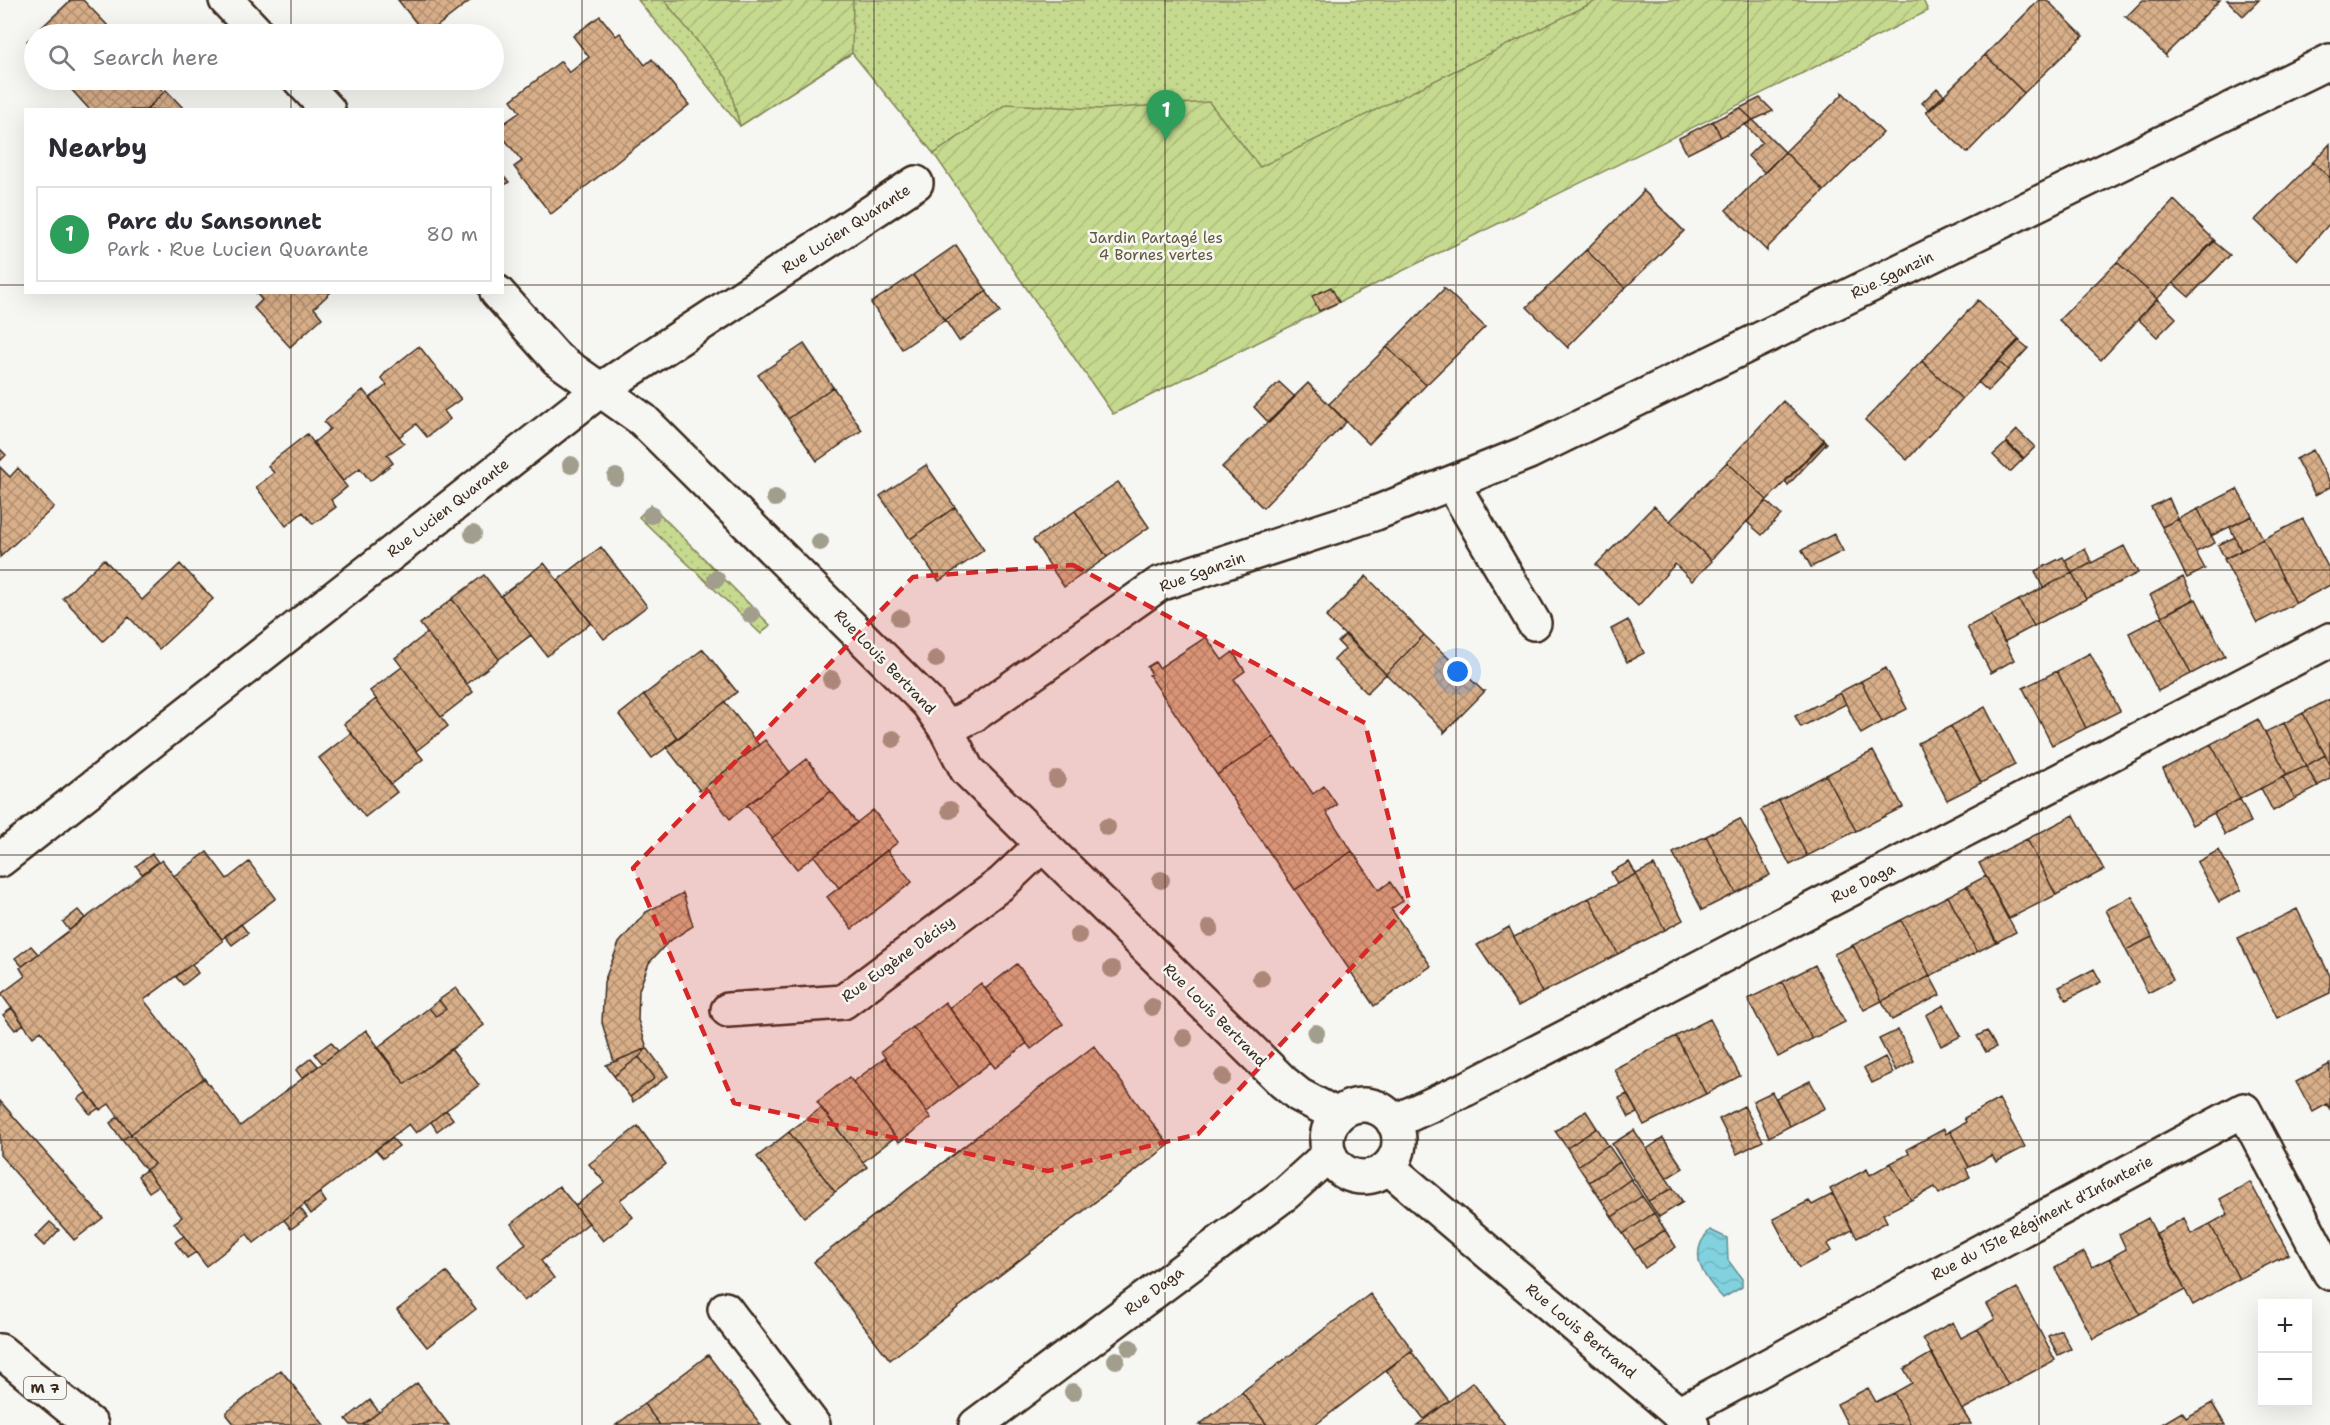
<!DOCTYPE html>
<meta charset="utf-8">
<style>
:root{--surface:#fff;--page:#f7f7f7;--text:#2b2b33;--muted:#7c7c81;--line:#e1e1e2;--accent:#0b8043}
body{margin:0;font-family:"Shantell Sans",sans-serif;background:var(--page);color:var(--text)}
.controls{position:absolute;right:18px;bottom:18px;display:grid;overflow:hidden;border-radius:0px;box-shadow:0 6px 24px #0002}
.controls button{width:54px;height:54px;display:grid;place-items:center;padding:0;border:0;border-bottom:2px solid var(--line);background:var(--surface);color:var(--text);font:30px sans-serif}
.you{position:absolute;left:1458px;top:672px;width:21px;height:21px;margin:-15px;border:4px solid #fff;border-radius:50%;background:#1a73e8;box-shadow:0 0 0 9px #1a73e833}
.badge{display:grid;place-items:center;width:39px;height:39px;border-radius:50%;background:var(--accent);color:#fff;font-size:20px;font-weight:700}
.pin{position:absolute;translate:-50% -50px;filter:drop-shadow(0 2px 3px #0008)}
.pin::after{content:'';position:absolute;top:32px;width:21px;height:18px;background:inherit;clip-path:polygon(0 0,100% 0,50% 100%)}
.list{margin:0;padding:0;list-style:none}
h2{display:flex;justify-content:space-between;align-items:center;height:78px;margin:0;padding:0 24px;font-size:26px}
h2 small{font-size:20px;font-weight:400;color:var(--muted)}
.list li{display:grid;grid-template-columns:39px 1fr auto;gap:18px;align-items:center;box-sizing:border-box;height:96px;margin:0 12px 12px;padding:0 12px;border:2px solid var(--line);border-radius:0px}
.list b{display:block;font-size:22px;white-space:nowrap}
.list p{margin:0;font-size:20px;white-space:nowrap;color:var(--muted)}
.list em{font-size:20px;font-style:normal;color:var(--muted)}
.icon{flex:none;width:33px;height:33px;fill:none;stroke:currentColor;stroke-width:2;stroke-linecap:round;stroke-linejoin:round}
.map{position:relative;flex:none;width:2330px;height:1425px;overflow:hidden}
.search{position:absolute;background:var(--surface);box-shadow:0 6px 24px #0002;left:24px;top:24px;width:480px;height:66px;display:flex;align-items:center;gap:15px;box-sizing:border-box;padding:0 21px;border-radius:33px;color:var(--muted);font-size:22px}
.panel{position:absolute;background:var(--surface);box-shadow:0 6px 24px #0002;left:24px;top:108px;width:480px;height:186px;border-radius:0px}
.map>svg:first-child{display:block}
.grass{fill:url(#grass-dots);stroke:#808256;stroke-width:1.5}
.garden{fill:url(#garden-furrows);stroke:#808256;stroke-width:1.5}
.water{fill:url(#water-waves);stroke:#658e91;stroke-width:1.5}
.building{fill:url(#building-cross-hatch);stroke:#3b2a1e;stroke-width:1.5}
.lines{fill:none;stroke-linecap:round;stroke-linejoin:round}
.minor-casing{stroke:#3b2a1e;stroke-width:38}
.major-casing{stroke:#3b2a1e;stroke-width:38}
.minor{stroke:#f6f6f2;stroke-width:33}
.major{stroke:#f6f6f2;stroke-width:33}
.tree{fill:#a29e8d}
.marked{fill:#d62828;fill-opacity:0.2;stroke:#d62828;stroke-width:4.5;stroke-dasharray:12 8;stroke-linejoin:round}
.grid{fill:none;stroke:#3b2a1e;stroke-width:1.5;stroke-opacity:0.55}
.labels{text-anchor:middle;stroke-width:5;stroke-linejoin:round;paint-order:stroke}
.shield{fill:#f6f6f2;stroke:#73675e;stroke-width:1.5}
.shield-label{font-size:14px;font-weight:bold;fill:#3b2a1e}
.street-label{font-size:15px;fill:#3b2a1e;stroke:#f6f6f2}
.park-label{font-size:15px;fill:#5e563a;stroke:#f6f6f2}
</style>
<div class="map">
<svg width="2330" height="1425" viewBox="0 0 2330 1425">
<defs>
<pattern id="grass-dots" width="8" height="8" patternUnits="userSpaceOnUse" patternTransform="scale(1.5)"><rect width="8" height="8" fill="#c6da8f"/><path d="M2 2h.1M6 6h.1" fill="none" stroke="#abbb7b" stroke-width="1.8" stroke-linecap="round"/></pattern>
<pattern id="garden-furrows" width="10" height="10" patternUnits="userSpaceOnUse" patternTransform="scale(1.5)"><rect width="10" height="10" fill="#c6da8f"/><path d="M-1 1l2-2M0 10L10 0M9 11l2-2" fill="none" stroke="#abbb7b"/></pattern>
<pattern id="water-waves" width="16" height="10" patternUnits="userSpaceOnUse" patternTransform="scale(1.5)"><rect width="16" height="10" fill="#81d1de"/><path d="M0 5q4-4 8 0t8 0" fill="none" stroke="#70b4be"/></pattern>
<pattern id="building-cross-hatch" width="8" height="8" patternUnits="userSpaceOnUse" patternTransform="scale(1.5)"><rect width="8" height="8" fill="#d9af8a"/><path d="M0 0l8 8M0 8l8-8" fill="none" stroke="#b18f70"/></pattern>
</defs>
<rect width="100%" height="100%" fill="#f6f6f2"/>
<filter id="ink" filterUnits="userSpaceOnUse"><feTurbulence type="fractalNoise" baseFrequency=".0167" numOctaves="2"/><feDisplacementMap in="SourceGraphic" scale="12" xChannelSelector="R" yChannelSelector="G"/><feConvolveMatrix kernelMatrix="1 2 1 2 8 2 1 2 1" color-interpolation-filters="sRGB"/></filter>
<g filter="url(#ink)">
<path class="grass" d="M638,0H1607L1086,275L978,124L934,154L852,53L740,126Z
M651,505L770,625L761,634L639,517Z"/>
<path class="garden" d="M664,0H853L852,53L740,126L727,78Z
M1598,0H1923L1928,11L1113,414L934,154L1006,104L1101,109L1209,102L1260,167Z"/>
<path class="water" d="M1710,1230L1727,1238L1728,1260L1742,1279V1287L1723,1298C1704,1278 1686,1254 1710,1230Z"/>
<path class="building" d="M71,0H83L110,28L107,31L111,34H34V49L27,41Z
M398,0H471L427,34H425Z
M2039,0H2047L2083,36L2024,93L1985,55Z
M2143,0H2220L2166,54V56L2125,16H2127Z
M2227,0H2259L2243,16Z
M600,16L616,36L620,33L645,65L652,59L689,105L551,214L514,167L522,161L502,136V125L520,112L511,100L561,61L569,73L589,57L573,36Z
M1985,55L2024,93L1967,153L1926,112Z
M82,80H152L164,92L146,110H90L71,89Z
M1937,88L1945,96L1930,110L1922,103Z
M166,90L185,110H146Z
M1842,92L1883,133L1824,191L1785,152L1842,95Z
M1760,98L1773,111L1753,120L1740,108Z
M1740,108L1753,120L1721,137L1713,121Z
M1753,120L1785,152L1765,173L1748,156L1762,142L1745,125Z
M1713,121L1721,137L1687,154L1679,138Z
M2330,144V178L2313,162Z
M1785,152L1824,191L1767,248V251L1726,210Z
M2313,162L2330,178V223L2297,260L2255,220Z
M502,175L509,182L502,187Z
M1643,190L1684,231L1625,288L1586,250L1643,192Z
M2174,200L2215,241L2157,299L2117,262Z
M2213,241L2230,255L2189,297L2173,283Z
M956,245L987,291L945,320L913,275Z
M1586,250L1625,288L1568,346V348L1527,307Z
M2117,262L2157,299L2101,360L2059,320Z
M913,275L945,320L902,349L871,303Z
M1331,287L1339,302L1319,311L1312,296Z
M1443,287L1485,327L1426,385L1387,347L1444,289Z
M986,291L1000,312L959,341L945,320Z
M255,292H331L314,308L322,318L290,347L254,308L262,300Z
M2157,299L2176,318L2157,337L2138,319Z
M1978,300L2020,340L1962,399L1922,361Z
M2018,340L2028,348L2008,370L1998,361Z
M804,344L833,387L788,419L758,375Z
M419,346L461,399L444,411L450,419L427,437L416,424L399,437L370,398L387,385L381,378L387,371Z
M1387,347L1426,385L1369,444L1329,404Z
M1922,361L1962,399L1907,460L1865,420Z
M1998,361L2008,370L1988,391L1978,382Z
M1279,382L1295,397L1269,423L1254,407Z
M1308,383L1346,422L1263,508L1222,467Z
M833,387L862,430L817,461L788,419Z
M363,390L404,443L387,455L393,463L370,481L360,468L343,481L313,443L330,429L324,422Z
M1783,401L1825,441L1767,500L1727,462Z
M2017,430L2035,447L2024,458L2006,441Z
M307,434L347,487L331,500L336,507L313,524L303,512L286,526L256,487L274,473L268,466L275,459Z
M1823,441L1827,443L1788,485L1785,481Z
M2006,443L2023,459L2010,472L1993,455Z
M0,449L6,455L0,461Z
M2313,450L2330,483V487L2315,495L2296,459Z
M1727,462L1767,500L1711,560L1670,521Z
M926,465L955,507L910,539L880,496Z
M0,467L10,477L18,468L54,507L0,557Z
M1118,482L1149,527L1107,557L1075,511Z
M2237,489L2252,516L2211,536L2198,509Z
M2169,498L2178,519L2162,527L2151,507Z
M1766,501L1781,515L1762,535L1747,522Z
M1654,506L1712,561L1692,581L1675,564L1638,606L1596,565Z
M955,507L984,550L939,581L910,539Z
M2198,509L2215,543L2196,552L2178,519Z
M1075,511L1107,557L1064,587L1033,540Z
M2252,516L2263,539L2241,551L2230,527Z
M2178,519L2205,569L2187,578L2162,527Z
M2303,519L2330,571V585L2296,603L2263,539Z
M1834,534L1843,551L1811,567L1802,550Z
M2235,537L2241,551L2225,559L2218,545Z
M2263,539L2296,603L2257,623L2224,559Z
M2124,546L2138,573L2086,599L2072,573Z
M601,547L647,606L604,639L558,580Z
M2085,549L2092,563L2072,573L2065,560Z
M2063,557L2072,573L2043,588L2035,571Z
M104,559L142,600L180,564L213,599L159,649L129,617L103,641L63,598Z
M544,563L591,623L547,656L501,596Z
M2072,573L2086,599L2034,626L2019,600Z
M484,575L531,635L499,659L452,599Z
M1366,576L1424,635L1386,674L1326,617Z
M2183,577L2194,599L2162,616L2150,595Z
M452,599L499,659L467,684L420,624Z
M2196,599L2225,656L2191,674L2162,616Z
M2019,600L2034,626L2004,642L1991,615Z
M1991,615L2014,660L1991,673L1967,627Z
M2162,616L2191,674L2158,691L2129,633Z
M1628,620L1644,653L1627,662L1611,629Z
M427,633L473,692L441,717L395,658Z
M1346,634L1386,674L1367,693L1334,660L1345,649L1338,642Z
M1424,635L1483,691H1485L1444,733V731L1386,674Z
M1206,637L1222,660L1233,652L1245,671L1234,679L1274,737L1217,775L1149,675L1152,674L1147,667L1155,662L1159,668Z
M703,649L737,692L678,739L644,695Z
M2090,653L2120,711L2086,728L2057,671Z
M402,667L448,726L416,751L370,691Z
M1886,668L1907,709L1882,722L1861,681Z
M2057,671L2086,728L2052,745L2023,688Z
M1861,681L1882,722L1861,734L1840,692Z
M1840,693L1846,704L1801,727L1795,716Z
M644,695L678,739L652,758L619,715Z
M376,699L423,759L391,784L344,724Z
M2330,699V764L2303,713Z
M725,702L759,745L700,791L666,747Z
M1985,707L2015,765L1981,783L1951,726Z
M2303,713L2325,755L2306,766L2284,723Z
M2258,719L2287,775L2240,799L2211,744Z
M2284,723L2306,766L2287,775L2265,732Z
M1951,726L1981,783L1947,800L1918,743Z
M351,733L397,792L365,817L319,758Z
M1274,737L1313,794L1324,786L1337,805L1326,812L1352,851L1295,890L1217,775Z
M765,740L790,772L730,819L705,787Z
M2211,744L2240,799L2192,825L2163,769Z
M1873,751L1903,807L1856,831L1826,775Z
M2325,755L2330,764V779L2317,786L2306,766Z
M807,759L831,791L772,838L747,805Z
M2306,766L2318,787L2295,799L2283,777Z
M1826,775L1856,831L1807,856L1779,800Z
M2283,777L2295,799L2273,811L2261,788Z
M831,791L857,823L797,869L772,838Z
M2240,799L2251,822L2225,835L2214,813Z
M1779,800L1807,856L1790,865L1761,810Z
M873,810L898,842L839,888L814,856Z
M2074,815L2104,870L2056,895L2027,839Z
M1740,819L1770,875L1736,893L1706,836Z
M1706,836L1736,893L1702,910L1673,853Z
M2027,839L2056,895L2008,919L1979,863Z
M887,850L912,882L852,929L827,897Z
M2219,850L2241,890L2219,902L2197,862Z
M1352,851L1379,890L1390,882L1403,901L1391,909L1431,966L1374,1006L1295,890Z
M207,852L227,879L249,862L276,898L222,939L174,876Z
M152,854L158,862L142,874L136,866Z
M162,860L223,941L144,1000L204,1078L131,1134L109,1104L100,1110L41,1031L33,1037L1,994L25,976L20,968Z
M1629,862L1636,874L1617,884L1611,872Z
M1654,865L1683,920L1665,930L1636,874Z
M1636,874L1665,930L1618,954L1589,898Z
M1986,876L2016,932L1997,942L1967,886Z
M1967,886L1996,942L1977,952L1948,896Z
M683,893L693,926L668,942L649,963L639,990L638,1020L647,1048L614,1062L602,1023L604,982L619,943L646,912Z
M1948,896L1977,952L1930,976L1901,920Z
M2132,896L2152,937L2126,950L2106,910Z
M1589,898L1618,954L1542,993L1514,937Z
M2297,909L2330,976V993L2277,1018L2238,938Z
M78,910L85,918L69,930L63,922Z
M1901,920L1930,976L1882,1001L1853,945Z
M241,924L248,933L232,945L225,936Z
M1509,927L1542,993L1518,1006L1477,945Z
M2152,937L2173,980L2148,993L2126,950Z
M1853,945L1882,1001L1864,1010L1834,954Z
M31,946L38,954L22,966L15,958Z
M192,964L198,973L183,985L176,977Z
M1017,964L1063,1024L1031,1049L985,989Z
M1815,965L1845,1022L1812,1039L1782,982Z
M2094,969L2101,982L2066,1000L2059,987Z
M1930,976L1940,995L1892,1020L1882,1001Z
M1782,982L1812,1039L1778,1057L1748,999Z
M981,983L1027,1043L995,1068L949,1008Z
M456,988L484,1025L405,1084L377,1048L429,1008L436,1016L446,1009L439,1000Z
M439,1000L446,1009L436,1016L429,1008Z
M945,1002L991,1062L959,1087L913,1027Z
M1944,1005L1961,1036L1941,1046L1926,1015Z
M12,1008L24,1024L15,1030L3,1015Z
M1710,1019L1740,1076L1706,1094L1676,1036Z
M913,1027L959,1087L927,1112L881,1052Z
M366,1030L405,1084L451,1049L479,1085L416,1133L409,1124L254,1243L247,1234L206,1266L174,1223L182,1217L146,1170L154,1164L131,1134L204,1078L240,1126Z
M1898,1030L1914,1061L1896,1071L1879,1039Z
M1987,1031L1996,1047L1986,1052L1977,1036Z
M1676,1036L1706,1094L1644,1125L1614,1069Z
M331,1042L338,1051L322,1063L315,1054Z
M1094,1046L1169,1145L890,1360L814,1262Z
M647,1048L639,1057L614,1076L606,1065Z
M647,1048L668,1076L633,1102L630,1097L655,1078L639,1057Z
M639,1057L655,1078L630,1097L614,1076Z
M1885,1057L1893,1073L1872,1083L1864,1068Z
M311,1058L318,1066L302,1078L296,1070Z
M885,1058L931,1118L899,1142L853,1082Z
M2330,1064V1109L2327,1104L2313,1112L2296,1082Z
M849,1077L895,1137L863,1162L817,1102Z
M1810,1081L1825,1108L1790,1126L1776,1098Z
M87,1092L99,1108L90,1114L78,1099Z
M1772,1092L1790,1126L1769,1137L1753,1101Z
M1627,1094L1637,1113L1629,1117L1619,1098Z
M1999,1099L2025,1147L1996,1162L1992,1155L1969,1167L1950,1131L1966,1122L1964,1118Z
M0,1101L103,1218L74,1240L0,1155Z
M1744,1106L1763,1141L1737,1154L1719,1119Z
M821,1108L867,1167L835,1192L789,1132Z
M446,1110L453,1119L437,1131L431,1122Z
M1586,1111L1597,1128L1567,1148L1555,1131Z
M118,1117L131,1134L122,1140L110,1123Z
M638,1126L666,1164L620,1200L633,1217L603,1241L575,1206L605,1183L589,1164Z
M1597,1128L1608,1145L1578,1166L1567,1148Z
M1944,1129L1946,1134L1950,1131L1969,1167L1966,1169L1970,1177L1939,1194L1935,1187L1911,1200L1891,1163L1909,1154L1907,1149Z
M1634,1130L1673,1188L1648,1201L1612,1144Z
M789,1132L835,1192L804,1217L757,1157Z
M131,1134L154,1164L146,1170L122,1140Z
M392,1138L399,1146L383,1158L376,1150Z
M1663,1138L1683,1168L1667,1178L1647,1149Z
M1608,1145L1620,1162L1589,1182L1578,1166Z
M1620,1162L1631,1179L1601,1200L1589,1182Z
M1891,1163L1911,1200L1883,1214L1887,1222L1857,1238L1830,1189L1867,1169L1870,1175Z
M146,1170L158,1186L149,1192L138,1176Z
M1631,1179L1642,1196L1612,1217L1601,1200Z
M2250,1182L2289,1254L2239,1279L2210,1224L2228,1214L2220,1199Z
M559,1186L589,1223L541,1261L554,1278L524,1301L497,1266L526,1244L511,1224Z
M1673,1188L1683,1202L1659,1217L1648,1201Z
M320,1193L326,1202L311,1214L304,1204Z
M1833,1194L1852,1230L1827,1244L1831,1251L1799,1268L1773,1219L1809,1201L1812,1205Z
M1642,1196L1654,1213L1623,1234L1612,1217Z
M300,1208L307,1217L291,1229L284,1220Z
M1654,1213L1665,1230L1634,1250L1623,1234Z
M2148,1218L2185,1290L2140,1314L2110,1258L2126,1249L2119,1234Z
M2184,1218L2191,1234L2210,1224L2239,1279L2193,1305L2155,1234Z
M50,1222L59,1230L44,1246L35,1237Z
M1665,1230L1676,1247L1645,1268L1634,1250Z
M184,1236L196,1252L187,1258L175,1242Z
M2084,1252L2092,1267L2110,1258L2140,1314L2093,1339L2055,1268Z
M446,1272L476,1309L427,1347L397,1310Z
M2017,1288L2055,1360L2008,1385L1978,1329L1995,1319L1987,1304Z
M1370,1294L1413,1350L1315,1425H1267L1242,1392Z
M1953,1322L1961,1338L1978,1329L2008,1385L1962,1410L1923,1338Z
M2061,1330L2071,1349L2058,1355L2048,1336Z
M1411,1351L1449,1401L1424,1419L1386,1370Z
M1932,1353L1962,1410L1971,1424L1911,1425L1894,1393L1912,1383L1904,1369Z
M708,1355L761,1425H660L644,1404Z
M281,1370L324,1425H235L227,1415V1412Z
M1473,1382L1505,1425H1417L1449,1401Z
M417,1383L449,1425H362L379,1412Z
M1868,1388L1876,1402L1894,1393L1911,1425H1848L1837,1404Z
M1242,1392L1267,1425H1199Z
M370,1400L379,1412L362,1425H351L346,1419Z
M2212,1403L2225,1425H2160L2182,1412L2186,1418Z
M644,1404L660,1425H616Z"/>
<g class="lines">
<g class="minor-casing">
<path id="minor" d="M226,0L258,34
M300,80L328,110
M497,292L557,359L643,420L928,703L946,729L967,770L1283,1082L1299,1095L1337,1115
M1452,483L1534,623
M946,729L975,714L1159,584L1376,513L1529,452L2330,61
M0,860L600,390L916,183
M728,1010L843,1002L1002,883L1042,845
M1327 1141a36 36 0 1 1 72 0a36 36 0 1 1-72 0Z
M1393,1122L1466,1089L2330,640
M1388,1167L1692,1425
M725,1309L813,1425
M1678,1414L2244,1110L2330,1273
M976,1425L1286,1193L1329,1154"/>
</g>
<g class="major-casing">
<path id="major" d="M0,1351L91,1425"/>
</g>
<use href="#minor" class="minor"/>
<use href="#major" class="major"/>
</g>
<g class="tree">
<circle cx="571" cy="465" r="9"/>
<circle cx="616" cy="477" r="9"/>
<circle cx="775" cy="498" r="9"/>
<circle cx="651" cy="515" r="9"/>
<circle cx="473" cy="534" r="9"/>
<circle cx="820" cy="542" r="9"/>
<circle cx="716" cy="579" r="9"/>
<circle cx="751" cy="615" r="9"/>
<circle cx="900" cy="618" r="9"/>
<circle cx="936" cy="659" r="9"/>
<circle cx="831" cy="679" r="9"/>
<circle cx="893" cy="739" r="9"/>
<circle cx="1057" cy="779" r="9"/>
<circle cx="950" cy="810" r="9"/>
<circle cx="1107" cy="827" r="9"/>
<circle cx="1161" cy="880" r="9"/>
<circle cx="1210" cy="928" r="9"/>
<circle cx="1078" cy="935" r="9"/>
<circle cx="1112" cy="969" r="9"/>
<circle cx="1261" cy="978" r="9"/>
<circle cx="1152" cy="1007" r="9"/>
<circle cx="1316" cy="1033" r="9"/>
<circle cx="1184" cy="1038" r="9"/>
<circle cx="1223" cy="1077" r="9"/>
<circle cx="1130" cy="1348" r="9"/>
<circle cx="1116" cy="1360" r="9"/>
<circle cx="1073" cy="1392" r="9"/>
</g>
</g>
<path class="marked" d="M1073,565L1365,723L1410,904L1198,1134L1048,1171L734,1103L633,868L913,577Z"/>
<path class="grid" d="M291,0V34M582,0V1425M874,0V1425M1165,0V1425M1456,0V1425M1748,0V1425M2039,0V1425M291,80V110M0,285H26M502,285H2330M291,292V1425M0,570H2330M0,855H2330M0,1140H2330"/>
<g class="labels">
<rect class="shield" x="24" y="1377" width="42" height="22" rx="4.5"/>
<g class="shield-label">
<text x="45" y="1393">M 7</text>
</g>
<g class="street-label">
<text transform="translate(846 229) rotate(-33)" y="5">Rue Lucien Quarante</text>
<text transform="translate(1892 275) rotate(-26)" y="5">Rue Sganzin</text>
<text transform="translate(448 508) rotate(-38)" y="5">Rue Lucien Quarante</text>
<text transform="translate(1202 572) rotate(-20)" y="5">Rue Sganzin</text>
<text transform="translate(885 662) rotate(46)" y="5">Rue Louis Bertrand</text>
<text transform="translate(1863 883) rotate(-27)" y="5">Rue Daga</text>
<text transform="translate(898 959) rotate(-36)" y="5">Rue Eugène Décisy</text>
<text transform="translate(1215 1015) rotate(45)" y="5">Rue Louis Bertrand</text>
<text transform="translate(2042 1218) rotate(-28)" y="5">Rue du 151e Régiment d'Infanterie</text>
<text transform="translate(1154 1291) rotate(-37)" y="5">Rue Daga</text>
<text transform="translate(1581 1331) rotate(40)" y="5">Rue Louis Bertrand</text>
</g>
<g class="park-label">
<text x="1156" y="243">Jardin Partagé les<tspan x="1156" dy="17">4 Bornes vertes</tspan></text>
</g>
</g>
</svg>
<div class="controls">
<button>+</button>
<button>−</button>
</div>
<div class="you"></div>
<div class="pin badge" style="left:1166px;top:140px;background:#2e9e5b">1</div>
<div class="search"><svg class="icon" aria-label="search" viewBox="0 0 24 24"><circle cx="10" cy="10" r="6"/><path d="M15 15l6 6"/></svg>Search here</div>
<section class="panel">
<h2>Nearby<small></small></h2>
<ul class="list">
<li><span class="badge" style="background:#2e9e5b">1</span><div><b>Parc du Sansonnet</b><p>Park · Rue Lucien Quarante</p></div><em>80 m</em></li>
</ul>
</section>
</div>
